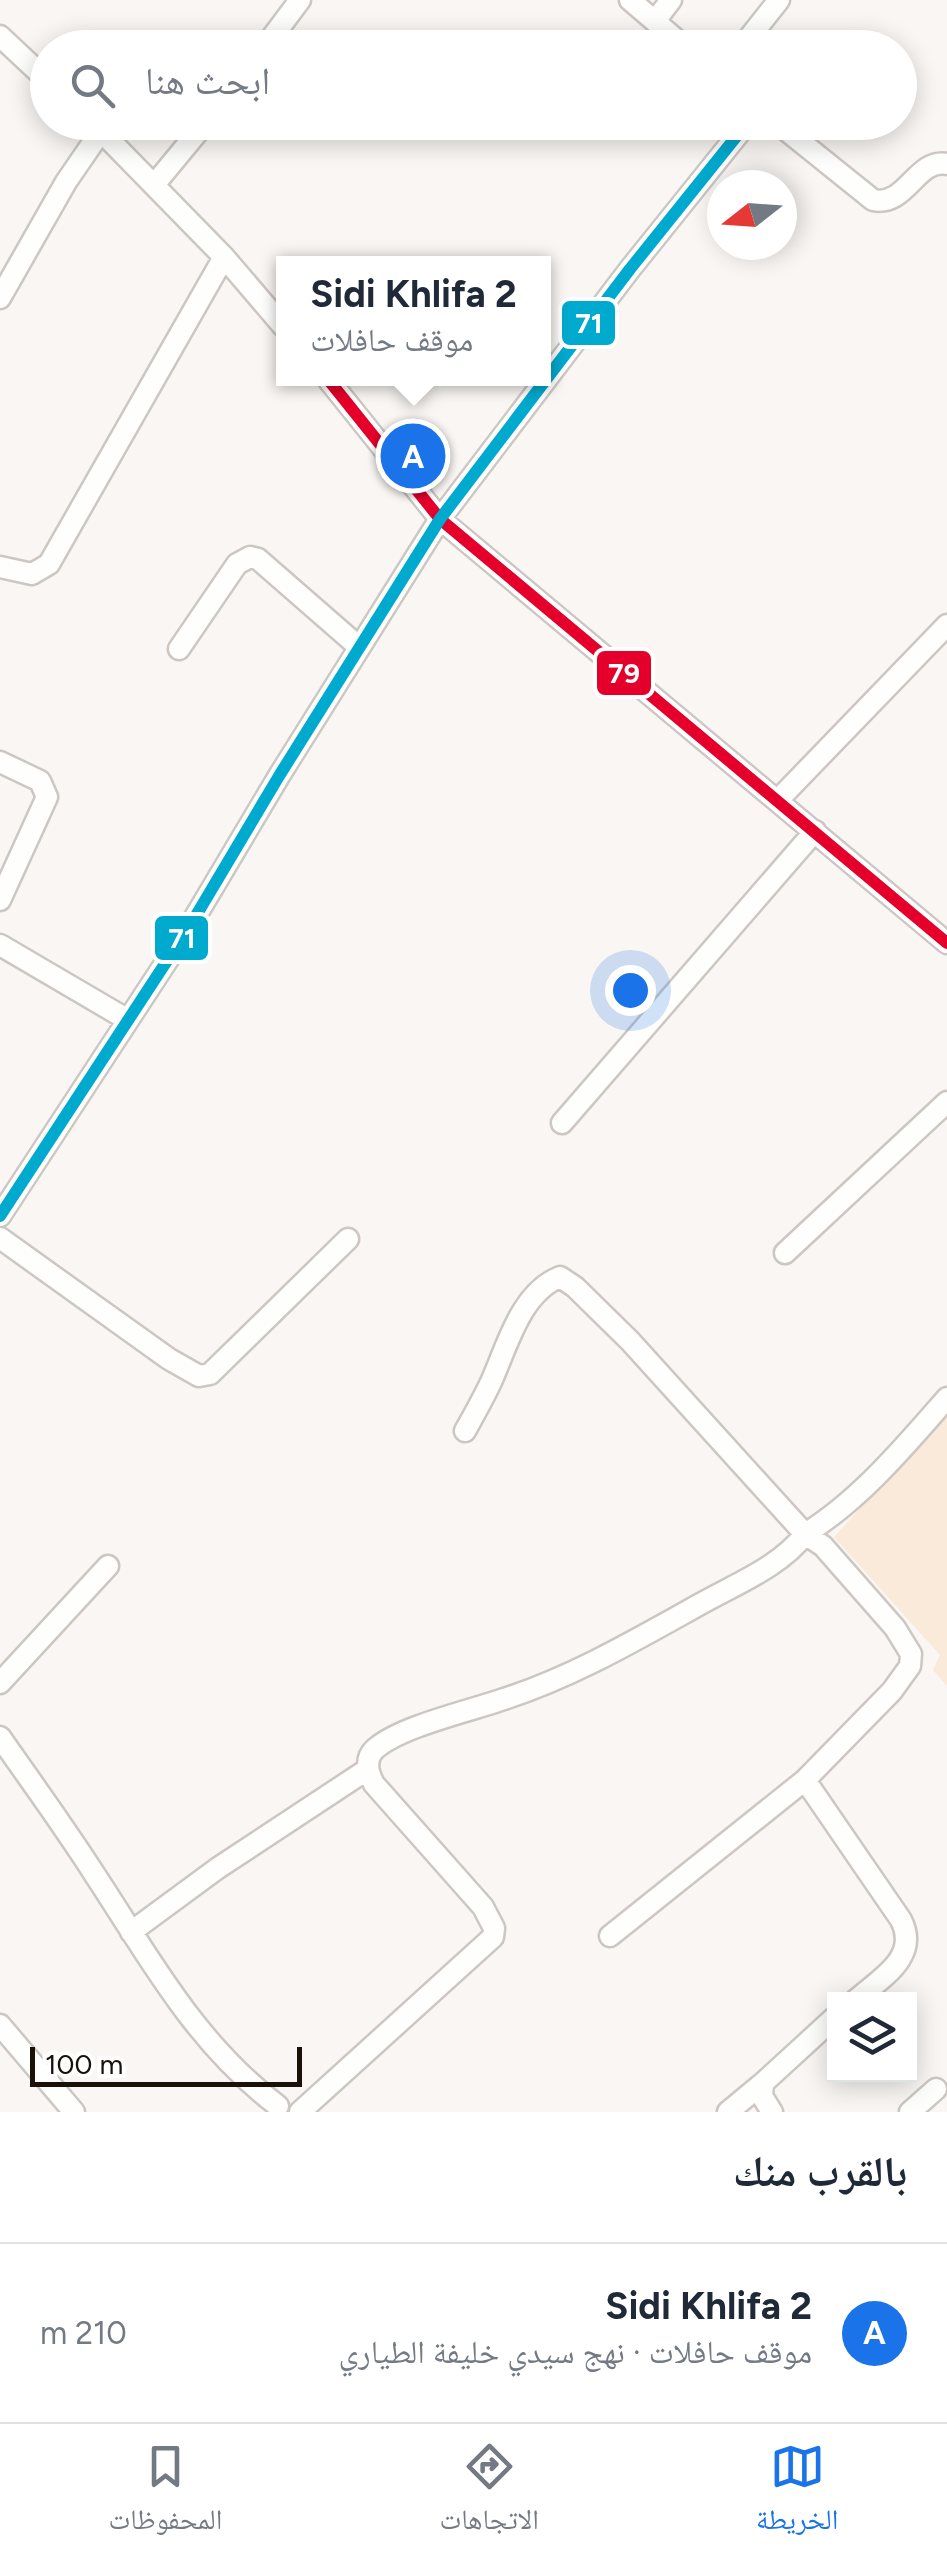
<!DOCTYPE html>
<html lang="ar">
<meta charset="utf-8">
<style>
:root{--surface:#fff;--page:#f2f2f3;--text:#1f2937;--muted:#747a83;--line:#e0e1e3;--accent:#1a73e8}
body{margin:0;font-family:Figtree,"Noto Naskh Arabic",sans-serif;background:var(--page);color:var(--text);direction:rtl}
.controls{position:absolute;right:30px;bottom:30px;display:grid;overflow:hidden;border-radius:0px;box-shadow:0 5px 25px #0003}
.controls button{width:90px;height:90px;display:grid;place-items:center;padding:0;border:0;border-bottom:2px solid var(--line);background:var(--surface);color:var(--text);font:50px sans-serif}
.compass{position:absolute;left:707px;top:170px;width:90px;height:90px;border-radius:50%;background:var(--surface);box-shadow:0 5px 25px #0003;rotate:253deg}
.scale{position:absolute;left:30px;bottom:25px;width:272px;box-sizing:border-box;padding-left:10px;border:5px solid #1a1108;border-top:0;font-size:28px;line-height:35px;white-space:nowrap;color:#1a1108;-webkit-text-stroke:8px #fff;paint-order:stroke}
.you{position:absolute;left:630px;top:990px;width:35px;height:35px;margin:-25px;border:8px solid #fff;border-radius:50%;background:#1a73e8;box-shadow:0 0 0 15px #1a73e833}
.badge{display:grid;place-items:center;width:65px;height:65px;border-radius:50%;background:var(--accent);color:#fff;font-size:32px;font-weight:700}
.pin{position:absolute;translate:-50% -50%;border:5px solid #fff;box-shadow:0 2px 10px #0006}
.popup{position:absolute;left:276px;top:256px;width:275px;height:130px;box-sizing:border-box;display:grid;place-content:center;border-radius:0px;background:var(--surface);filter:drop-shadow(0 2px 8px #0005);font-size:32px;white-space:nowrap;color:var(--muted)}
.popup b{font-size:38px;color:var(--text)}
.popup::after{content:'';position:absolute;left:50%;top:100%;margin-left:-20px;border:20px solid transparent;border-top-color:var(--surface)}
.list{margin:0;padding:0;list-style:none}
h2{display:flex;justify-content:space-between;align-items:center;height:130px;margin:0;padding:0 40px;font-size:42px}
h2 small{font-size:32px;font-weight:400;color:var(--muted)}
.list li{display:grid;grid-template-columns:65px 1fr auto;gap:30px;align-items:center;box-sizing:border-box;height:180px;padding:0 40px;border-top:2px solid var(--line)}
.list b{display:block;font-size:38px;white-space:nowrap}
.list p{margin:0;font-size:32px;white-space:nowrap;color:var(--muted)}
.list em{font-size:32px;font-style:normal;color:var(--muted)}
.icon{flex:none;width:55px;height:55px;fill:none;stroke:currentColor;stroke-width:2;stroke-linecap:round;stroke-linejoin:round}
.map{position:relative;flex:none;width:947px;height:2112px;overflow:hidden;direction:ltr}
.search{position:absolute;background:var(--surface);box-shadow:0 5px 25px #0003;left:30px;right:30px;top:30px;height:110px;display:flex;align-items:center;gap:25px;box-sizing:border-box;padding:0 35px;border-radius:55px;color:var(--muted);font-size:38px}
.sheet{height:310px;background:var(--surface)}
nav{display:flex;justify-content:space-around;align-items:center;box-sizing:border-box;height:140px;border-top:2px solid var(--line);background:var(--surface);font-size:28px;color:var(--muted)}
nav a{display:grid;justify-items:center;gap:5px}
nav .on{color:var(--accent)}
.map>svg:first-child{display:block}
.green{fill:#faeada}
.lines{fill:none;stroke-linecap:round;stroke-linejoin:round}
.minor-casing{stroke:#cdc7c2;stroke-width:25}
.minor{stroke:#fefefd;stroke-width:20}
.bus-1-casing{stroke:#fff;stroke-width:20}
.bus-2-casing{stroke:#fff;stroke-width:20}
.bus-1{stroke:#e4002b;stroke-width:12}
.bus-2{stroke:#00a9ce;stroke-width:12}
.line-badge{stroke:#fff;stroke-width:4}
.badge-label{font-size:28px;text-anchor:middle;font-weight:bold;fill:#fff}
</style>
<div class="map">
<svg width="947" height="2112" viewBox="0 0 947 2112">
<rect width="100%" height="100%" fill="#f9f6f3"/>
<path class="green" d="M947,1414V1686L933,1670L940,1655L834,1537Z"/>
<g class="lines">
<g class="minor-casing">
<path id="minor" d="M630,0L686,48
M655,21L671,0
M0,36L48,81
M264,48L300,0
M741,48L779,0
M92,122L224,257L283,326
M776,122L873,200C907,207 916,158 947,164
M154,185L206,122
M0,298L66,182L101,131
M327,378L440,519L947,943
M0,567L32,574L49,564L224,257
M179,649L237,564L250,557L258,559L359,647
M0,762L40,781L47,797L0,900
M778,800L947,625
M0,945L128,1020
M562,1123L815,831
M0,1216L191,924L279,776L440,519L630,269L748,122
M0,1238L169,1359L199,1376L210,1374L348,1239
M785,1253L947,1102
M465,1431C474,1415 483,1399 491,1382C507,1347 520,1293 560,1277L575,1287L630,1341L805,1534C860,1500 905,1446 947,1398
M0,1683L108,1566
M0,1737C32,1783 65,1828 95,1875C151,1960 195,2043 278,2106
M805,1780L901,1920C920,1957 881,1978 856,2000
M131,1932L218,1868L368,1769
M0,2025L74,2112
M300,2112L493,1937L494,1928L483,1907L374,1784C368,1773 364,1759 375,1749C401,1726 470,1711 504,1699C575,1676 639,1638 704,1602C738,1583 781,1566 805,1534L823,1546L895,1628L911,1654L910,1666L892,1691L805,1780L610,1936
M728,2112L763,2083
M772,2112L762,2096L763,2083L834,2018
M910,2112L936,2089"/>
</g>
<use href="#minor" class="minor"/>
<g class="bus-1-casing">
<path id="bus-1" d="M327,378L440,519L947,943"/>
</g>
<g class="bus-2-casing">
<path id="bus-2" d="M0,1216L191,924L279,776L440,519L630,269L748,122"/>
</g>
<use href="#bus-1" class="bus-1"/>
<use href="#bus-2" class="bus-2"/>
</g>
<g class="line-badge">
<rect x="560" y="299" width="57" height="48" rx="10" fill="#00a9ce"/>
<rect x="595" y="649" width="58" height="48" rx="10" fill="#e4002b"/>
<rect x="153" y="914" width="57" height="48" rx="10" fill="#00a9ce"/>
</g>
<g class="badge-label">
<text x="589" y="333">71</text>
<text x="624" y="683">79</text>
<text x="182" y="948">71</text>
</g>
</svg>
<div class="controls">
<button><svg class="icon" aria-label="layers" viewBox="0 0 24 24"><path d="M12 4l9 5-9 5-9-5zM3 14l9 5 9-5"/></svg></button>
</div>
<svg class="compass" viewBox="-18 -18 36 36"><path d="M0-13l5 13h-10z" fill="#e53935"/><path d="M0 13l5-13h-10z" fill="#747a83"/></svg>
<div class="scale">100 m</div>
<div class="you"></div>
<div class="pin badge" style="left:413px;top:456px">A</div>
<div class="popup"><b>Sidi Khlifa 2</b>موقف حافلات</div>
<div class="search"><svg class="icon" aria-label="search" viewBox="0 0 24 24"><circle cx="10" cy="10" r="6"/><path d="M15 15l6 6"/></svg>ابحث هنا</div>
</div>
<section class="sheet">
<h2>بالقرب منك<small></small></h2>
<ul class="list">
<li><span class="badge">A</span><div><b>Sidi Khlifa 2</b><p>موقف حافلات · نهج سيدي خليفة الطياري</p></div><em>210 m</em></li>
</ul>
</section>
<nav>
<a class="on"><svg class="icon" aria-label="map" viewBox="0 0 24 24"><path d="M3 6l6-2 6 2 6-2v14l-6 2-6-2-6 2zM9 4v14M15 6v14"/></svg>الخريطة</a>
<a><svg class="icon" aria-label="directions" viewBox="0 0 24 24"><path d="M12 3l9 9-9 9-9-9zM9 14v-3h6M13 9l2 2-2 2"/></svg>الاتجاهات</a>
<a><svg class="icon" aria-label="saved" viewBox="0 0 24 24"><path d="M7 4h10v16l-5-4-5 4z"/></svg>المحفوظات</a>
</nav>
